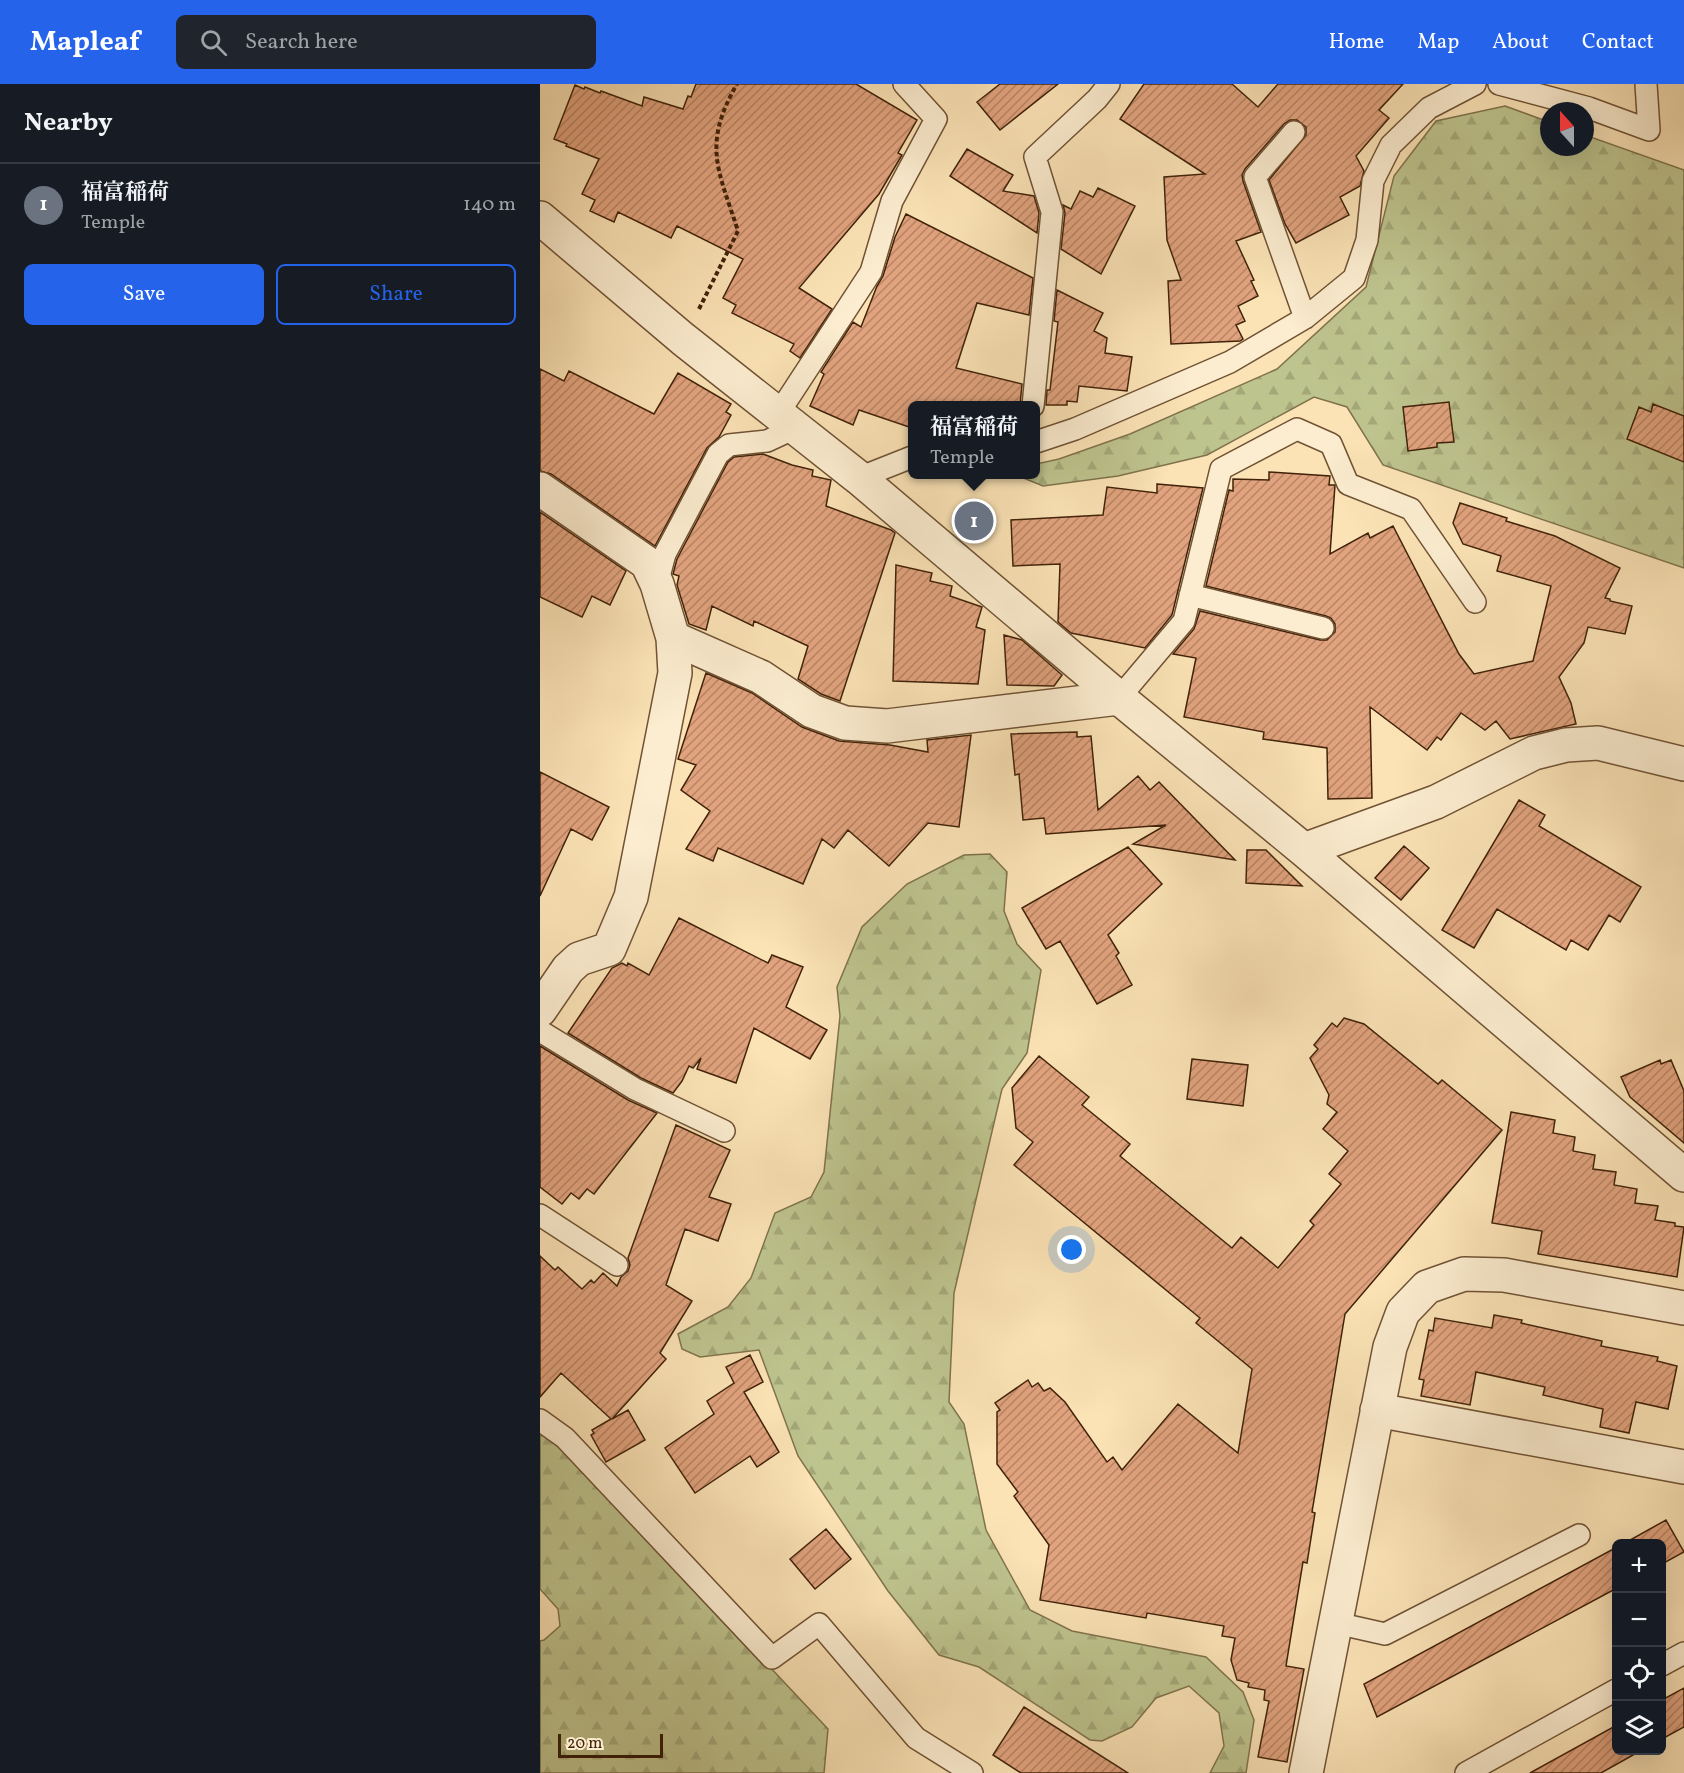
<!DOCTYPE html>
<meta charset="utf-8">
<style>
:root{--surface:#171b24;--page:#20242c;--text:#f1f3f6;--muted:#9ea1a6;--line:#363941;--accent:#2563eb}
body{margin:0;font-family:Vollkorn,"Noto Serif JP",serif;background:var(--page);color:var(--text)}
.controls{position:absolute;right:18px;bottom:18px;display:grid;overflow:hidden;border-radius:9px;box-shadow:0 6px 24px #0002}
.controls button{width:54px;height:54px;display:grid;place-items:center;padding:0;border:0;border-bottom:2px solid var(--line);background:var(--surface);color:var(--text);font:30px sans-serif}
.compass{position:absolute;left:1000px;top:18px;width:54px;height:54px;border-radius:50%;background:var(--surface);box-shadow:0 6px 24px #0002;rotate:339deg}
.scale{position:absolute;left:18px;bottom:15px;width:105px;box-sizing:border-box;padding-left:6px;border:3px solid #412209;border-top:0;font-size:16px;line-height:21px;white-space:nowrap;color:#412209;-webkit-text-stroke:4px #fcedd0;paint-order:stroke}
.you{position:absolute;left:532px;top:1166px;width:21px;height:21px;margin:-15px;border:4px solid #fff;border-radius:50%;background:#1a73e8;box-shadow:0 0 0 9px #1a73e833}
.badge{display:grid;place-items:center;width:39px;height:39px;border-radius:50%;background:var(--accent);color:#fff;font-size:20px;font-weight:700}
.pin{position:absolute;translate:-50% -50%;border:3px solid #fff;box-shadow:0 2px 6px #0006}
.popup{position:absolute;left:368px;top:317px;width:132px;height:78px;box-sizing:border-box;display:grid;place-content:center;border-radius:9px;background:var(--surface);filter:drop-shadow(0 2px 4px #0005);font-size:20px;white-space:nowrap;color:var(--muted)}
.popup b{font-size:22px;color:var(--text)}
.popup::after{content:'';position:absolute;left:50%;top:100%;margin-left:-12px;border:12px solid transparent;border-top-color:var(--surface)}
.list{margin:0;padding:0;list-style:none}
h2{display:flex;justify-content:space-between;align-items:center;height:78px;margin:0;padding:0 24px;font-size:26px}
h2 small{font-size:20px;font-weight:400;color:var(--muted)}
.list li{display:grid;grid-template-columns:39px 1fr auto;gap:18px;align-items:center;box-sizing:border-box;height:84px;padding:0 24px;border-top:2px solid var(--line)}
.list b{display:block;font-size:22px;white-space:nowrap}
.list p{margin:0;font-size:20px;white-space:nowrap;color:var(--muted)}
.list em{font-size:20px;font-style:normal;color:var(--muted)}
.actions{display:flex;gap:12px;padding:18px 24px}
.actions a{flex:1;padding:14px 0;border:2px solid var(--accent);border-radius:9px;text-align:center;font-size:21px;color:var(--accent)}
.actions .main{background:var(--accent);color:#fff}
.icon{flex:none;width:33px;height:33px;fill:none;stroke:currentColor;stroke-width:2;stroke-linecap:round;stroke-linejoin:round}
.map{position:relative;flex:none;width:1144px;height:1689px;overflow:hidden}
header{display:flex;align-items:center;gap:36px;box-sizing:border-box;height:84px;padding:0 30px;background:var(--accent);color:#fff}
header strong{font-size:28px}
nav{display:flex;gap:33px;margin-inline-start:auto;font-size:21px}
.search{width:420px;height:54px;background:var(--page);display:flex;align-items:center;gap:15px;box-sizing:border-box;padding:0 21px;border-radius:9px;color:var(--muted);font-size:22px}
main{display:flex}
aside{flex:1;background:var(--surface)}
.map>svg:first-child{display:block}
.forest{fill:url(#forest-firs);stroke:#80734c;stroke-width:1.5}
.building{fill:url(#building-hatch);stroke:#412209;stroke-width:1.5}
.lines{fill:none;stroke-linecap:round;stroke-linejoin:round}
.service-casing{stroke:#705234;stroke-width:24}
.minor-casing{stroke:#705234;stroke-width:36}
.tertiary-casing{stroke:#705234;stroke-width:36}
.path{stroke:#412209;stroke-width:4;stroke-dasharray:4.5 3;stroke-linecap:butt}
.service{stroke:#fcedd0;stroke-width:21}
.minor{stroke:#fcedd0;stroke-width:33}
.tertiary{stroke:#fcedd0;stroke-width:33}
</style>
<header>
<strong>Mapleaf</strong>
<div class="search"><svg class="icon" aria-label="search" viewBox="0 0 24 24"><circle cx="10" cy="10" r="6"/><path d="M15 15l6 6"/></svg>Search here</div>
<nav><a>Home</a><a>Map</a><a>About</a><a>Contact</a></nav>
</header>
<main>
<aside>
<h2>Nearby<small></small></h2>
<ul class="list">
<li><span class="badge" style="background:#6b7280">1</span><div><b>福富稲荷</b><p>Temple</p></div><em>140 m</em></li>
</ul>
<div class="actions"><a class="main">Save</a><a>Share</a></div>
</aside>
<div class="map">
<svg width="1144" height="1689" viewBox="0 0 1144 1689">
<defs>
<pattern id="forest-firs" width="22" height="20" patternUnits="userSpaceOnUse" patternTransform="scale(1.5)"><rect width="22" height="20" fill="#bec48e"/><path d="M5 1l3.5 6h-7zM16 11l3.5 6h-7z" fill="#a4a879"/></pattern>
<pattern id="building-hatch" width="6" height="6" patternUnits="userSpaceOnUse" patternTransform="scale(1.5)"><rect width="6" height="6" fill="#e1a37e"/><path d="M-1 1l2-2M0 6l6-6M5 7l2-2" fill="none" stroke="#b88465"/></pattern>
</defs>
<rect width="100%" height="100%" fill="#fbe3b6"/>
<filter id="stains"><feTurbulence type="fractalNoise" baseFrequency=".00333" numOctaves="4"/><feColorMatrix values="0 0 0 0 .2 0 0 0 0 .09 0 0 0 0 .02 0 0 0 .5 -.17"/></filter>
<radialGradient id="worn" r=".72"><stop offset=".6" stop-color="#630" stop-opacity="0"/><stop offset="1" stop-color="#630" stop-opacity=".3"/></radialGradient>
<path class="forest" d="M965,22L1009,38V63H1045V51L1144,86V484L843,381L807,323L774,313L667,371L578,392L503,402L476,391L496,390V380L519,375L590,350L737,285L826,203L854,92L896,37Z
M450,770L467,788L464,827L477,860L501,886L487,969L462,1005L414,1209L409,1318L424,1340L446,1446L490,1526L532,1547L666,1573L703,1608L714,1636L706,1689H670L684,1662L679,1629L649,1602L616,1614L592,1643L562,1657L550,1656L439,1583L399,1571L348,1507L258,1372L219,1266L160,1273L142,1265L138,1250L188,1223L211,1194L235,1129L271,1113L284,1088L300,932L297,903L322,843L367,800L424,771Z
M4,1351L26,1366L288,1645L284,1689H0V1557L4,1556L20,1542L18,1525L0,1505V1352Z"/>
<path class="building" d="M156,0H316L377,36L358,69L362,71L339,110L259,204L292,225L260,274L250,267L254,260L192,229L196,221L183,214L203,175L137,142L131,154L78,128L74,138L50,127L55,116L42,110L59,75L26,62L27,60L14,55L35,1L44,5L45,3L60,9L61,7L102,22L104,13L143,25L148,12L151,13Z
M460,0H518L460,46L437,18Z
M604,0H692L718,23L738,0H863L839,26L849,34L816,72L824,87L820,102L800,113L809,131L756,159L745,140L729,96L766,51V43L757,36H750L744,40L705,85L702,91L703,97L721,148L696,157L714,196L711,197L718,212L698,222L705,237L696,241L703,255L700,257L631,260L628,197L641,196L627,156L624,93L665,90L580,35Z
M427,65L473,91L463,107L494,112L499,129L497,149L410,92Z
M558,104L595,122L561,190L521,165L525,129L523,121L531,125L540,107L553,113Z
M366,130L493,194L489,231L437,219L416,284L482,300L480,321H372V344L319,326L313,341L270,322L284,290L281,288L313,238L321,243L337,202L343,192L355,153Z
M517,206L563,229L554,247L567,254L565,269L592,273L587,307L539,302L537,318L527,317V321H506L507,306H510L518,238L514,237Z
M0,285L24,297L29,287L114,330L138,289L191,320L186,328L191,331L179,353L167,364L115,462L11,390L0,387Z
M909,318L914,358L897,359V363L868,367L863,323Z
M1113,320L1144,332V378L1087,355L1099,323L1111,328Z
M223,370L252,381L273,386L272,392L291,396L286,422L351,446L355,449L300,617L281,610L258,595L268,562L214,537L213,542L172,522L166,546L149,540L137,501L139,492L133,490L137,475L188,378L194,373Z
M729,388L790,392L789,401H795L790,470L828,449L830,454L853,442L919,570L934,590L993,577L1011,502L957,487L961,472L923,460L913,439L920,419L967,434L966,437L1015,452L1080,484L1065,514L1070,515V517L1092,522L1085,550L1048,543L1044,559L1019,593L1031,619L1036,640L970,655L956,637L945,646L921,629L901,656L897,653L887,666L830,623L832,714L788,715L787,664L723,655L724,648L644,633L656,574L633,570L654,545L660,527L780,556H787L795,548V540L791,534L786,532L666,502L689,406L693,407V395L729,396Z
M617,400L663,404L632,531L605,564L531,549L518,538L520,480L473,482L471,436L563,431L567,403L617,409Z
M0,428L86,487L70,521L52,512L42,533L0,513Z
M356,481L392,489L390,497L412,502L410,512L442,523L436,543L445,546L438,600L353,597Z
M464,551L482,556L522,591L514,602L467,601Z
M166,589L212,609L262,643L299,657L350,661L388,668L387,656L431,651L419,743L388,739L349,782L308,746L294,764L282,755L263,800L178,764L173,777L146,765L170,727L141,706L156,681L138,675Z
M537,648V653L551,652L558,726L598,692L610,706L619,698L695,776L593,760L626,741L506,750L504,734L483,736L479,690L475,691L471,650Z
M0,688L69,723L52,756L31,745L0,812Z
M979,716L1005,731L999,742L1101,803L1080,838L1069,831L1048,866L1031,856L1026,866L957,825L934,864L902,846Z
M864,762L889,784L861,816L835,794Z
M588,763L622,800L568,851L579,869L576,872L592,901L557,920L520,857L506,865L482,824Z
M707,766H726L762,802L706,799Z
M139,834L228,879L232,871L263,883L246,923L287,946L270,975L214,944L196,999L157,985L161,974L153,984L149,982L142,997L133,1009L101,994L28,949L72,884L82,879L87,882L88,879L109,891Z
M804,934L824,940L898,1000L902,996L962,1046L805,1230L772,1428L775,1429L767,1479L763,1478L746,1582L764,1585L747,1678L718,1673L729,1617L724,1616L725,1606L708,1603L709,1599L697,1596L691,1576L695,1554L682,1552L684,1542L607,1529L606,1534L500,1516L509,1461L474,1412L478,1408L457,1380V1328L460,1326L455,1319L488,1296L492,1303L498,1299L504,1307L510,1304L525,1318L567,1378L573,1373L582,1386L638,1320L698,1369L712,1285L656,1239L660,1234L474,1081L493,1058L476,1044L472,1004L499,972L549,1013L542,1021L590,1060L580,1072L692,1164L701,1153L738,1184L774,1141L770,1137L801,1100L789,1090L808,1067L783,1045L797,1028L787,1020L789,1011L770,974L778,965L774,961L792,939L797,943Z
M0,962L88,1016L117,1029L54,1110L47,1105L39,1115L31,1109L22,1120L0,1103Z
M652,975L708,981L703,1022L647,1015Z
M1120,976L1121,980L1131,976L1144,1007V1059L1090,1013L1081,993Z
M971,1028L1015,1036L1013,1049L1035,1053L1033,1067L1055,1071L1053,1085L1076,1088L1074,1101L1097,1105L1095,1119L1118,1122L1115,1136L1135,1139V1142L1144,1143L1137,1193L998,1170L1002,1147L952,1139Z
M136,1041L190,1066L169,1113L191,1120L178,1157L145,1145L126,1201L152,1217L120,1269L126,1275L72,1335L88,1326L105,1356L66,1378L51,1351L54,1349L52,1346L71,1335L21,1289L0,1313V1172L15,1186L18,1183L42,1205L51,1196L54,1199L63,1189L77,1202L81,1193L88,1187L90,1181L88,1174Z
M954,1231L982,1236L981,1239L1062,1257L1061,1262L1118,1273L1117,1277L1137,1282L1128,1325L1096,1318L1089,1349L1060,1343L1063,1325L1003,1311L1005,1303L936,1288L930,1321L881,1312L884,1296L879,1295L889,1246L893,1247L895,1234L952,1244Z
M210,1271L223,1298L204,1308L239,1368L217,1383L210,1372L155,1409L125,1364L174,1330L167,1317L194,1299L186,1283Z
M1126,1436L1144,1468L1122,1480V1460H1083Z
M286,1445L311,1475L275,1505L250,1475Z
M1077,1463V1504L837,1633L824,1600Z
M1144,1604V1643L1122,1655V1616Z
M484,1623L588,1689H481L453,1671Z
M1077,1641V1666H1102L1061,1689H990Z"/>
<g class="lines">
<g class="service-casing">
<path id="service" d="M959,0L1049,24L1109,46L1106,0
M754,48L715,93L765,234
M493,322L512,128L495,73L557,15L569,0
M238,330L331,188L352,117L396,35L364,0
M496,358L535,345L690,278L765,234L814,194L827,156L833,97L851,61L889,24L935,0
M319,394L372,373
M117,500L125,470L178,370L189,361L227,357L255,344
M650,511L783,544
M579,614L644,537L681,385L757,345L791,360L808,400L871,425L935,518
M0,947L95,1005L184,1047
M0,1131L77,1181
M0,1336L25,1354L232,1574L279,1540L376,1654L432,1689
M796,1539L845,1550L1039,1451
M1122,1581L1144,1569
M926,1689L1076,1606"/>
</g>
<g class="minor-casing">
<path id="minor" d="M0,405L107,479L117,500L133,554L135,589L91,813L69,865L39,875L28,885L0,926
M133,554L221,593L272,627L305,639L347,642L579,614
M837,1326L1144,1383
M766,1689L850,1263L863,1228L887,1203L924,1190L964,1191L1144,1224"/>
</g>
<g class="tertiary-casing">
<path id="tertiary" d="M0,134L143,255L319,394L579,614L764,766L1144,1091
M764,766L896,718L994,669L1026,661L1058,659L1144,680"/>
</g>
<path class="path" d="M159,225L198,147C178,85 162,61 197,0"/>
<use href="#service" class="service"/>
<use href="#minor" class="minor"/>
<use href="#tertiary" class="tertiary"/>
</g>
<rect width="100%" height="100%" filter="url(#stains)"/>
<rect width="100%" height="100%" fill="url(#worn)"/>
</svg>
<div class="controls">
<button>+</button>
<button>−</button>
<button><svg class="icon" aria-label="locate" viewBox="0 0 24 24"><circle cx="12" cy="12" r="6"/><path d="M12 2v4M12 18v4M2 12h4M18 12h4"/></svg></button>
<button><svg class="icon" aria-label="layers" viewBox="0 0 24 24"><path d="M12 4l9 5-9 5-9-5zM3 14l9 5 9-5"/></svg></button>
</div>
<svg class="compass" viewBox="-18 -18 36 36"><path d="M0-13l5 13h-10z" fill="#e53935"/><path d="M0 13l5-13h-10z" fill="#9ea1a6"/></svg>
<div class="scale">20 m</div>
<div class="you"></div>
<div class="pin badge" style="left:434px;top:437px;background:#6b7280">1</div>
<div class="popup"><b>福富稲荷</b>Temple</div>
</div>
</main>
